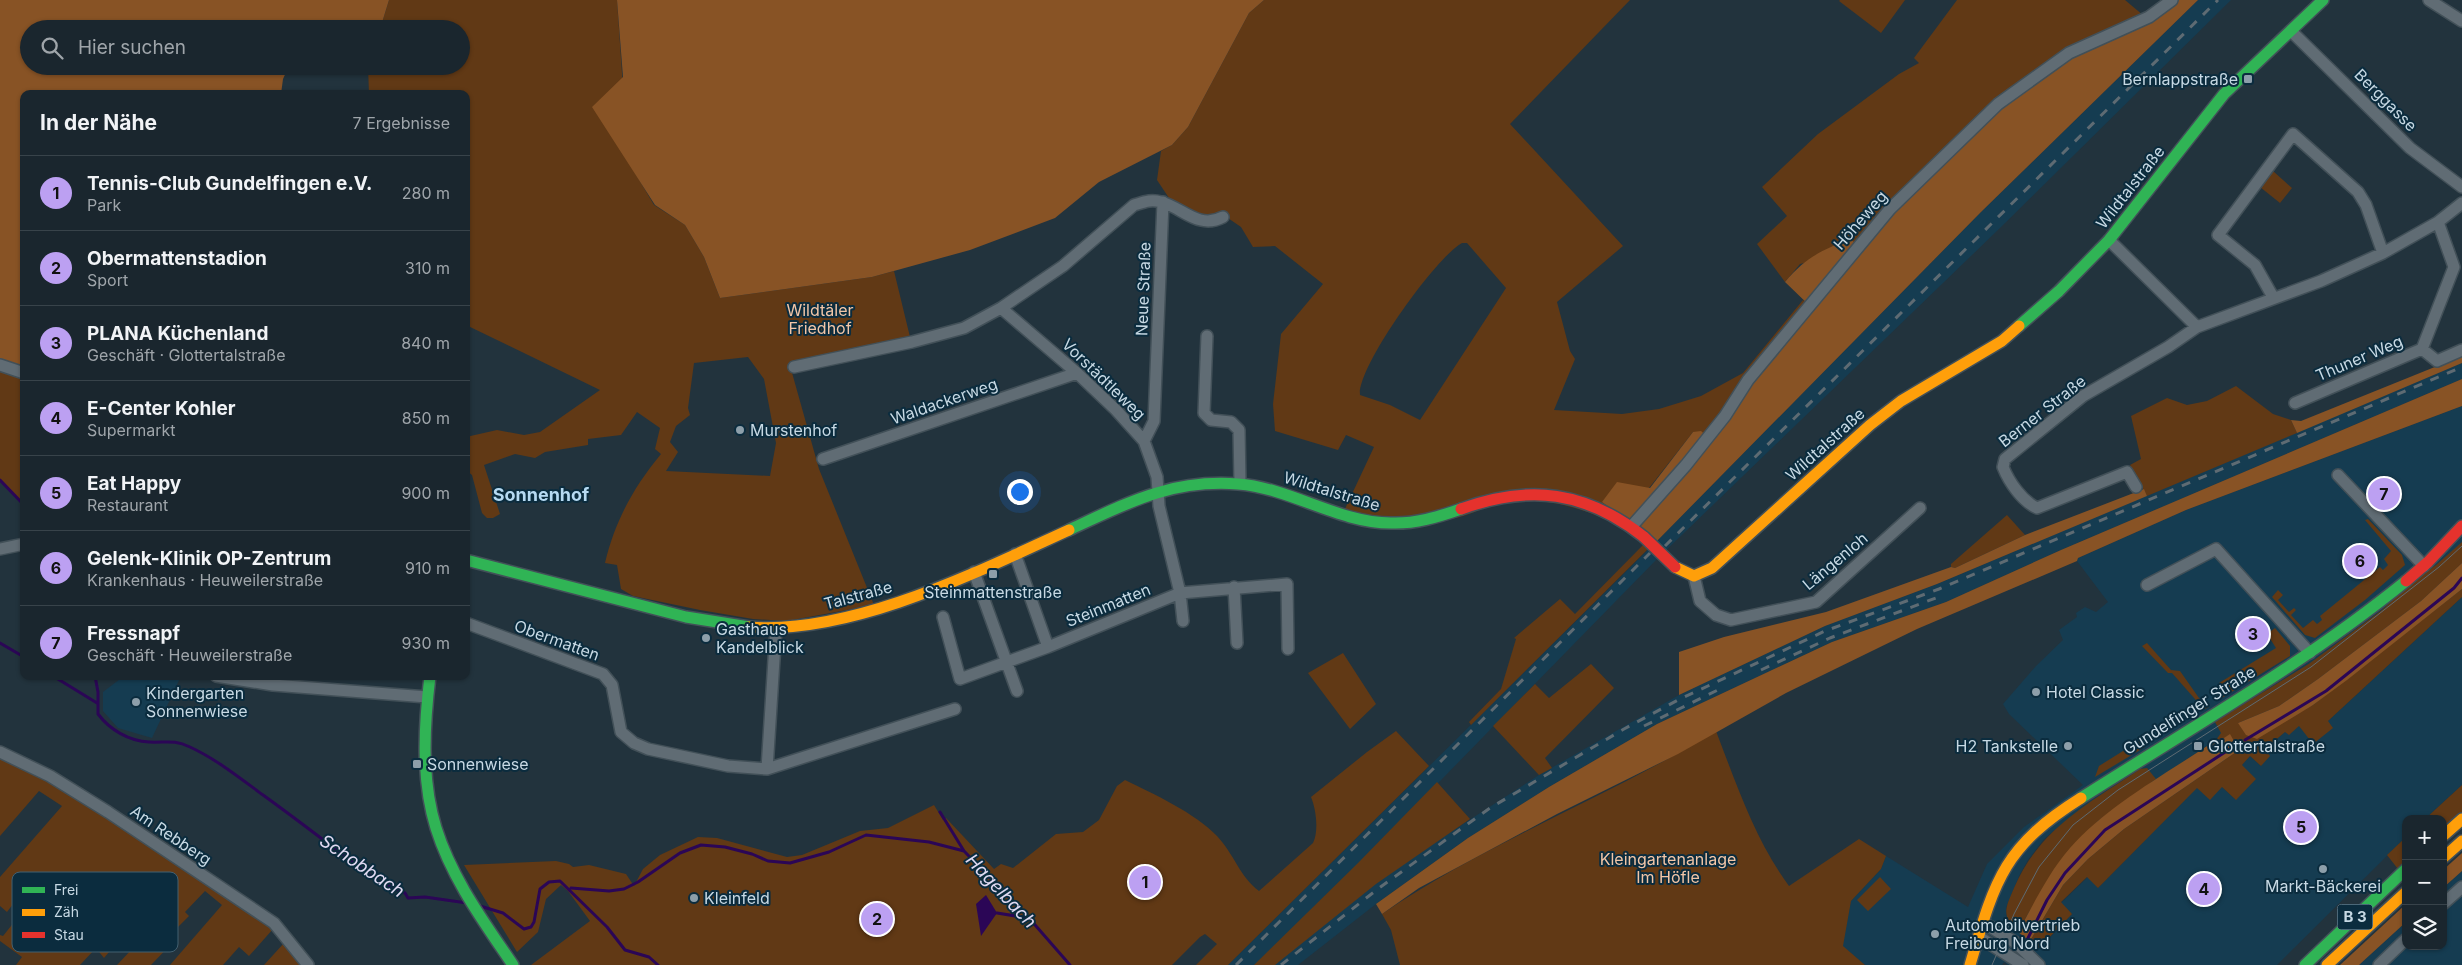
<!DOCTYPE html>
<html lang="de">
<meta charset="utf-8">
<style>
:root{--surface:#1a262e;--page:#232e36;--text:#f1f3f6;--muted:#9fa5aa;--line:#38434a;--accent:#bca0f2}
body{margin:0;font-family:Inter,sans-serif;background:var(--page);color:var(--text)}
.controls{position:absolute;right:15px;bottom:15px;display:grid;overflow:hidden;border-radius:10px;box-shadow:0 1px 4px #0004}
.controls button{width:45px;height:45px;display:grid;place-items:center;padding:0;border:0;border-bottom:1px solid var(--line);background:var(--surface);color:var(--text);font:25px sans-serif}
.you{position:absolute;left:1019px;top:491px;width:18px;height:18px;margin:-12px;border:4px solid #fff;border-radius:50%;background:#1a73e8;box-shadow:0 0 0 8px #1a73e833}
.badge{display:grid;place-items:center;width:32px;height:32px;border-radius:50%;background:var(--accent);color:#111;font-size:16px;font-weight:700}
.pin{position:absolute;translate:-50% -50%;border:2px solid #fff;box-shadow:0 1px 5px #0006}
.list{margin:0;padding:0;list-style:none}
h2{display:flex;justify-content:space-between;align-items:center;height:65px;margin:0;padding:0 20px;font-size:21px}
h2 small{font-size:16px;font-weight:400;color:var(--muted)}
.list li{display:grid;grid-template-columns:32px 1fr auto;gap:15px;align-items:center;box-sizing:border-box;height:75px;padding:0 20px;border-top:1px solid var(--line)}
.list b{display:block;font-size:19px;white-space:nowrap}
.list p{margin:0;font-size:16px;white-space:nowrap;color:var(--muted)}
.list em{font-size:16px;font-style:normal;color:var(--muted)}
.icon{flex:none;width:28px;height:28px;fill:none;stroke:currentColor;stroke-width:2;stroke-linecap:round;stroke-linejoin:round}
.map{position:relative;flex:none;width:2462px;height:965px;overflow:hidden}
.search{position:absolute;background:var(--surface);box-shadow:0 1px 4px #0004;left:20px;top:20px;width:450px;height:55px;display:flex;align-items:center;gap:12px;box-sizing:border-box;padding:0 18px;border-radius:28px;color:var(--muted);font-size:19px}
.panel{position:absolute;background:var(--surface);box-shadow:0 1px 4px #0004;left:20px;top:90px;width:450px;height:590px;border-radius:10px}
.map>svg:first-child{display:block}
.built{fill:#153c51;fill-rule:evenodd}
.green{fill:#613915;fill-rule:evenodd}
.forest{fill:#885325}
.water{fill:#2b0656}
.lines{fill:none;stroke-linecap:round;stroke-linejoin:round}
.stream{stroke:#2b0656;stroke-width:3}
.street-casing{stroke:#425058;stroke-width:14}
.fast-casing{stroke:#425058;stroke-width:14}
.slow-casing{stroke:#425058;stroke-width:14}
.jam-casing{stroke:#425058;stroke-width:14}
.street{stroke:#606c74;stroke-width:11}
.fast{stroke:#30b455;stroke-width:11}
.slow{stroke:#ff9f0a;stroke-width:11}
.jam{stroke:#e5322d;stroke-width:11}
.tram{stroke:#5e6b73;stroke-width:1}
.rail{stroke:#5e6b73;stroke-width:3;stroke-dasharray:9 9;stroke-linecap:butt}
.jam-bridge-casing{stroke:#425058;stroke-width:14;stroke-linecap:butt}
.jam-bridge{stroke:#e5322d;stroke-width:11}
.poi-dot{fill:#8d9faa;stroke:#0b2c3e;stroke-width:2}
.labels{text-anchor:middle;stroke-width:4;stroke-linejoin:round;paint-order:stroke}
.shield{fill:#0b2c3e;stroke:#8fa5b2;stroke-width:1}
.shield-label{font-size:15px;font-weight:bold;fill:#c7d9e4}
.poi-label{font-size:16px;fill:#c7d9e4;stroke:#0b2c3e;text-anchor:start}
.street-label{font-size:16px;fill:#c7d9e4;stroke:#0b2c3e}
.park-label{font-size:16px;fill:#f3c6a7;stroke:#0b2c3e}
.neighbourhood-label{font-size:18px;font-weight:bold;fill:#b6daf2;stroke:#0b2c3e}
.water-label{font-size:18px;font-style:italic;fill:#e0daf2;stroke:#0b2c3e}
.key{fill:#0b2c3e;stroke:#436070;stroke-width:1}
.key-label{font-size:14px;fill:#c7d9e4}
</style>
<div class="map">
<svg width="2462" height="965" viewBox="0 0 2462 965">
<rect width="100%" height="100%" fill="#22333d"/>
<path class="built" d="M2198,0H2231L2000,228L1657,559L1359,864L1432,844L1539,775L1679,695L1825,626L1937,584L2462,363V379L2061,550L1946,602L1832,642L1657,724L1549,787L1468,838L1376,904L1298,965H1228L1657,541L1981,212Z
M2462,406V563L2222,733L2216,740L2157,779L2029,912L2018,932L2040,948L2072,914L2061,903L2088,877L2098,888L2197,787H2222L2235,799L2242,765L2250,756L2261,766L2264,750L2285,732L2289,734L2318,710L2328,721L2462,597V785L2425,819H2406V837L2277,965H2008L2004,962L2002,965H1865L1842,946L1851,901L1881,869L1886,856L1968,907L1987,864L2024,827L2083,785L2009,714L2003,704L2036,666L2063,640L2059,630L2077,617L2076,613L2085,607L2096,612L2108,602L2077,561L2078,558L2186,510ZM2140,769L2008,920H2007L2006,908L2020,874L2028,860L2044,839L2076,813Z
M124,676H181L152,738L118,728L103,711V692Z
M2462,871V965H2359L2406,922V946H2443V888Z"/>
<path class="green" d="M389,0H617L628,161L654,205L685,225L704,257L720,298L872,277L894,271L910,337L789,362L819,469L874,605L787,621L753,619L700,610L633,596L621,589L617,565L605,563C615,521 633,488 661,454L655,449L660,428L637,412L621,435L588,439V445L545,452L535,458L515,454L484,465L500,514L493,518H487L482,513L472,475L466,470V437L497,430L524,435L540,432L600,390L466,325V94H369L368,66H461V29H380ZM748,357L764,379L776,443L770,476L666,471L678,452L670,442L676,426L690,415L688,408L694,363Z
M1264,0H1630L1510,124L1623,246L1557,302L1570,351L1575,359L1554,410L1622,414L1659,409L1701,396L1743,373L1803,300L1812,309L1711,439L1693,432L1649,488L1625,528C1583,508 1541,493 1494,505C1480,509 1465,517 1450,519C1416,522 1378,517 1344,511L1374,447L1346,435L1338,450L1275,431L1273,404L1281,334L1323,284L1275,246L1253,247L1241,227L1222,214L1211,217L1189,214L1169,198L1157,180L1161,151L1172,145L1188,127L1249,13ZM1462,243H1467L1506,288L1420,420L1390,405L1360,395C1357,367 1436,257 1462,243Z
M1840,0H1905L1881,33L1839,1Z
M1957,0H2125L2150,21L1863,249L1800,264L1785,282L1757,244L1787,216L1762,187L1818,134L1899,74L1919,63L1914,58Z
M2273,171L2292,188L2280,203L2260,187Z
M0,361L24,369V505L0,480Z
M2236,386L2273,414L2291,420L2297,433L2147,496L2130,465L2141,459L2131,416L2167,398L2187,405L2207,401Z
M2007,515L2025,535L1955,568L1951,567V564Z
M2368,519L2402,555L2405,565L2365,600L2315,638L2305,635L2272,597L2278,590L2283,595L2278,600L2289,612L2294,608L2296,610L2291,615L2303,628L2313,620L2317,624L2322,620L2320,616L2380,567L2383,570L2388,565L2384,559L2391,551L2365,520Z
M2462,542V563L2421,601L2318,679L2279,706L2238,723L2313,705L2462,589V597L2328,721L2333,728L2313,744L2299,726L2289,735L2285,732L2265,749L2270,756L2261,766L2250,756L2242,765L2256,779L2236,800L2222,787L2210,800L2197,788L2098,888L2087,877L2061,902L2072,914L2039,948L2030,941L2063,885L2088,859L2124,829L2239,750L2217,742L2216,740L2221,733L2215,722L2310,663L2382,610L2411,583L2436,565Z
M1643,545L1648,549L1471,725L1469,722L1501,689L1516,639L1514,638L1560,599L1575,614Z
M2275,628L2290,646V656L2217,701L2214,696L2223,691L2219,683L2276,648L2267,634Z
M2147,643L2171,670L2180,671L2199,698L2209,707L2205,709L2202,707L2172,673H2168L2142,646Z
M1343,653L1376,704L1350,729L1308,673Z
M1591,664L1614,688L1545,758L1552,768L1539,775L1493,726L1535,684L1549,698Z
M1396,731L1429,766L1228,965H1196L1217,944L1205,934L1200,937L1172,965H531L590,921L568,891L561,885L546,899L538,932L517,952L464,865L556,861L569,864L573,867L589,865L626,874L634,886L643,869L660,855L698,837L717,838L787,857L802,855L860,831L888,828L934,805L943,820L946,818L994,869L1001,864L1013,868L1056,834L1083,832L1099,820L1117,786L1125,780C1154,794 1195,813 1217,836C1234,854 1240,877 1259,891L1313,843C1319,831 1316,809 1311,797L1367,752Z
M1716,731C1736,783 1755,840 1789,886L1859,839L1886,856L1881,869L1851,901L1843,946L1865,965H1400L1391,930L1382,914C1487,842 1607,798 1716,731Z
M2139,741L2145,747L2095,777L2099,766Z
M0,752L135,835L273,929L249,956L239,947L223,965H170L222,905L205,891L185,912L189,916L171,934L177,938L151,965H117L164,915L153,907L133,932L129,928L104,958L96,948L80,965H16L22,957L0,941V935L3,936L23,911L13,904L7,912L0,906V877L62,806L39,791L0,836Z
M2147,768L2156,779L2098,821L2029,912L2018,932C2001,915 2005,909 2014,888C2040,828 2088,804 2140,769Z
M1437,782L1470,819L1376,884L1275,965H1254L1358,863Z
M2462,785V812L2443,828V819H2425Z
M2406,837V862L2398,869L2387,855Z
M1880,877L1891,889L1868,911L1857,900Z
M284,943L301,965H264Z"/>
<path class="forest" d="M0,0H389L380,29H29V66H289L283,79L281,94H24V369L0,361Z
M617,0H1264L1249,13L1188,127L1172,145L1099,182L1055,218L970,250L872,277L720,298L704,257L685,225L655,205L592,107L623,77Z
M2177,0H2198L1981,212L1657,541L1602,502L1617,482L1650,488L1693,432L1701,431L1710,439L1750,383L1812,308L1785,282C1805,258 1822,250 1850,239L1863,249L1894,212L2003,106L2068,57Z
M2462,356V363L2297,433L2291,420L2301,421Z
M2462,379V406L2186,510L2078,558L2077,561L1917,629L1786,693L1678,754L1557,814L1419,888L1382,914L1376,904L1468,838L1549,787L1657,724L1832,642L1946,602L2061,550Z
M2144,489L2147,496L1937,584L1825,626L1679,695V652L1724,637L1826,612L1951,567L1955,568L2025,535Z
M2462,563V589L2347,680L2313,705L2257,739L2246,735L2238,723L2279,706L2318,679L2421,601Z
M2230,734L2239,750L2124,829L2088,859L2063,885L2030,941L2018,932C2034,904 2048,873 2070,848C2109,804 2168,773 2216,740L2218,742Z
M2462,853V871L2443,888V870Z
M2406,904V922L2359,965H2340Z"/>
<path class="water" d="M986,895L997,913L981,936L976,904Z"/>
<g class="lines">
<path class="stream" d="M0,480L24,505
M0,643L24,657
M53,676L97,703
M95,676L98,692V714C110,730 129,741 149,742C166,743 173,739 190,747C216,759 240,778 263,795C302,823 340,853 379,882L405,893L408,898L425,897L467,903
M2245,740L2326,691L2454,588L2462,578
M940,812L964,851L1029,918L1070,965
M571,888L609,891L624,889L638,882L680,853L701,845L725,847L752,854L768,861L790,863L829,852L866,835L929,842L964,851
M480,906L503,913L524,929L531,927L534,922L540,889L549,882L560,881L607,927L625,950L649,957L658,965
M997,913L1028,918
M2024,946L2047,900L2065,873L2105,830L2236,745"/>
<g class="street-casing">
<path id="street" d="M2429,0L2462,21
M2291,31L2410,148L2462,187
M2109,240L2197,327L2168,347L2083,396L2005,459L2003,467C2009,482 2022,501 2037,508L2127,472L2136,487
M2273,297L2255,265L2218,235L2293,134L2358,192L2366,205L2383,253
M2197,327L2321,281L2383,253L2438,222L2462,203
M1207,336L1204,413L1211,420L1231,422L1239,430L1240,483
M2422,349L2437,361L2462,350
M0,365L24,373
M794,367L912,342L964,328L1001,308L1063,266L1134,205C1144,202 1151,199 1161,202C1182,207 1198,230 1223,217
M2295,403L2422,349L2454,267L2438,222
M1144,441L1154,421L1163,202
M823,459L1077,373
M2338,475L2424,566
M1631,527L1686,465L1725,416L1748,380L1890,209L1998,104L2069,53L2149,17L2172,0
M0,549L24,544
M1015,554L1048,647
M974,572L1017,691
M1694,576L1700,601L1716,615L1731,620L1816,602L1920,508
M2147,585L2216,549L2310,653
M1234,587L1237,643
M943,617L960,679L1048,647L1180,593L1159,506L1157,477L1144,441L1116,410L1077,373L1001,308
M1183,621L1180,593L1287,584L1288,649
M466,623L603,674L612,685L621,732L634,743L648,749L728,766L767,769L955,709
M216,676L273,685L427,697
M0,752L50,776L108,812L274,923L308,965
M767,769L776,628
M2443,904L2462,887
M1984,923L2016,943L2039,965
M1979,937L2023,965
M2379,965L2406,939"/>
</g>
<g class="fast-casing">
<path id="fast" d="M2019,326L2059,291L2109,240L2224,94L2323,0
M1069,530C1127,503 1171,479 1238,484C1291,488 1338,523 1391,523C1415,524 1438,517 1461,509
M466,560L686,617L749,627
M430,676C424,726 421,780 436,828C452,879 484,922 513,965
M2081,798C2191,728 2305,663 2406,581
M2305,965L2406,869"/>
</g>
<g class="slow-casing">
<path id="slow" d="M1675,567L1694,576L1712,568L1870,425L1901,401L2002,341L2019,326
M749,627C852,635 977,572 1069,530
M2443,836L2462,819
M2443,858L2462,841
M1970,965C1995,880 2003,847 2081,798
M2327,965L2406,892"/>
</g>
<g class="jam-casing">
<path id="jam" d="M1461,509C1530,484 1586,491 1644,537
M2406,581L2428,562L2462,526"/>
</g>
<use href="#street" class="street"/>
<use href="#fast" class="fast"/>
<use href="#slow" class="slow"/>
<use href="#jam" class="jam"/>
<path class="tram" d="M1992,965L2014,914L2039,867L2073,825L2118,790L2311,667L2439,567L2462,546"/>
<path class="rail" d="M1665,546L2218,0
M1761,670L1830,638L1941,596
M1644,726L1722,688
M1236,965L1650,553
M1281,965L1379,888L1490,808L1624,729L1678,700L1825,631L1939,589L2462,367"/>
<g class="jam-bridge-casing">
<path id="jam-bridge" d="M1644,537L1675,567"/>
</g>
<use href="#jam-bridge" class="jam-bridge"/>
</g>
<g class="poi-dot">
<rect x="2243" y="74" width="10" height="10" rx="2.5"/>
<circle cx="740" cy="430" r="5"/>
<rect x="988" y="569" width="10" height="10" rx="2.5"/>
<circle cx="706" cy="638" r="5"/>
<circle cx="2036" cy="692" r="5"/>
<circle cx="136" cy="702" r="5"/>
<circle cx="2068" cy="746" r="5"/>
<rect x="2193" y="741" width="10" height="10" rx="2.5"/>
<rect x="412" y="759" width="10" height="10" rx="2.5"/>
<circle cx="2323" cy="869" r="5"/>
<circle cx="694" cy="898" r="5"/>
<circle cx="1935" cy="934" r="5"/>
</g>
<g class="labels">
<rect class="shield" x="2337.5" y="904.5" width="35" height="25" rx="4"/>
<g class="shield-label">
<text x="2355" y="922">B 3</text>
</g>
<g class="poi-label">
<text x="2238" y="85" text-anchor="end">Bernlappstraße</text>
<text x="750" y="436">Murstenhof</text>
<text x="993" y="598" text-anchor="middle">Steinmattenstraße</text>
<text x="716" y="635">Gasthaus<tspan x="716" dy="18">Kandelblick</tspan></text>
<text x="2046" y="698">Hotel Classic</text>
<text x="146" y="699">Kindergarten<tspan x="146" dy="18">Sonnenwiese</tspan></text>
<text x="2058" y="752" text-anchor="end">H2 Tankstelle</text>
<text x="2208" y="752">Glottertalstraße</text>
<text x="427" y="770">Sonnenwiese</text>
<text x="2323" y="892" text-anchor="middle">Markt-Bäckerei</text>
<text x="704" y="904">Kleinfeld</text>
<text x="1945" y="931">Automobilvertrieb<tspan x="1945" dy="18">Freiburg Nord</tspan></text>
</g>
<g class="street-label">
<text transform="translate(2386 100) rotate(45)" y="6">Berggasse</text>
<text transform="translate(2130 187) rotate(-52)" y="6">Wildtalstraße</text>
<text transform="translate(1860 220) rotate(-49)" y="6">Höheweg</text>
<text transform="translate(1143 289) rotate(-88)" y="6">Neue Straße</text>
<text transform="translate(2359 358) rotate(-23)" y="6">Thuner Weg</text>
<text transform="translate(1104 379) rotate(44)" y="6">Vorstädtleweg</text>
<text transform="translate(944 401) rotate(-19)" y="6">Waldackerweg</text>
<text transform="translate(2042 411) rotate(-38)" y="6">Berner Straße</text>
<text transform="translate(1825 444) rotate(-42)" y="6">Wildtalstraße</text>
<text transform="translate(1332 491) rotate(17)" y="6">Wildtalstraße</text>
<text transform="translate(1835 561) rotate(-40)" y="6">Längenloh</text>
<text transform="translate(858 595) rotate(-15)" y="6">Talstraße</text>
<text transform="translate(1108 605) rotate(-22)" y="6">Steinmatten</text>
<text transform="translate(557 640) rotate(20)" y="6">Obermatten</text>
<text transform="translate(2189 710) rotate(-32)" y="6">Gundelfinger Straße</text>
<text transform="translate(171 835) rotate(34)" y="6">Am Rebberg</text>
</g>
<g class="park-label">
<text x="820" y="316">Wildtäler<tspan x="820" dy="18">Friedhof</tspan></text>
<text x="1668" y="865">Kleingartenanlage<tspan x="1668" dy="18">Im Höfle</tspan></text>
</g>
<g class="neighbourhood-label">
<text x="541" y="501">Sonnenhof</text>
</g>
<g class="water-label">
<text transform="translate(362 866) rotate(34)" y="6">Schobbach</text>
<text transform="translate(1001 891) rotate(47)" y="6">Hagelbach</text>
</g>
</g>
<rect x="12" y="872" width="166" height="80" rx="8" class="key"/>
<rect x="22" y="887" width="23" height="6" fill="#30b455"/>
<rect x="22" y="909" width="23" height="7" fill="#ff9f0a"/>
<rect x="22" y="932" width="23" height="6" fill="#e5322d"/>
<g class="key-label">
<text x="54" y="895">Frei</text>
<text x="54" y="917">Zäh</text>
<text x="54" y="940">Stau</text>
</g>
</svg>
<div class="controls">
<button>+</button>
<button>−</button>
<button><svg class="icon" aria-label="layers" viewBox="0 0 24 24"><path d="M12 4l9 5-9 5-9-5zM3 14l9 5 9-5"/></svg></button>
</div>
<div class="you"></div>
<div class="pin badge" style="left:1145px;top:882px">1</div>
<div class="pin badge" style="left:877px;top:919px">2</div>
<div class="pin badge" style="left:2253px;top:634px">3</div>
<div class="pin badge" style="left:2204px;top:889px">4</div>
<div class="pin badge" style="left:2301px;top:827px">5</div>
<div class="pin badge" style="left:2360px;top:561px">6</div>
<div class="pin badge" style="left:2384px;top:494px">7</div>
<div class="search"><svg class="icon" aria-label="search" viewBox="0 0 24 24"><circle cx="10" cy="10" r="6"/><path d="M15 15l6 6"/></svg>Hier suchen</div>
<section class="panel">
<h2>In der Nähe<small>7 Ergebnisse</small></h2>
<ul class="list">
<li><span class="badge">1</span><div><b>Tennis-Club Gundelfingen e.V.</b><p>Park</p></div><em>280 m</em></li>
<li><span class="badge">2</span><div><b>Obermattenstadion</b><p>Sport</p></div><em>310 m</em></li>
<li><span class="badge">3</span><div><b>PLANA Küchenland</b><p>Geschäft · Glottertalstraße</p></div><em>840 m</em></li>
<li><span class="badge">4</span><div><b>E-Center Kohler</b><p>Supermarkt</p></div><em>850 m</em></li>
<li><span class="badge">5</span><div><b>Eat Happy</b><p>Restaurant</p></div><em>900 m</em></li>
<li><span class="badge">6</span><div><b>Gelenk-Klinik OP-Zentrum</b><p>Krankenhaus · Heuweilerstraße</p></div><em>910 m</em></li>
<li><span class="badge">7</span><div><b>Fressnapf</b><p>Geschäft · Heuweilerstraße</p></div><em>930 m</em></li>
</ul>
</section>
</div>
